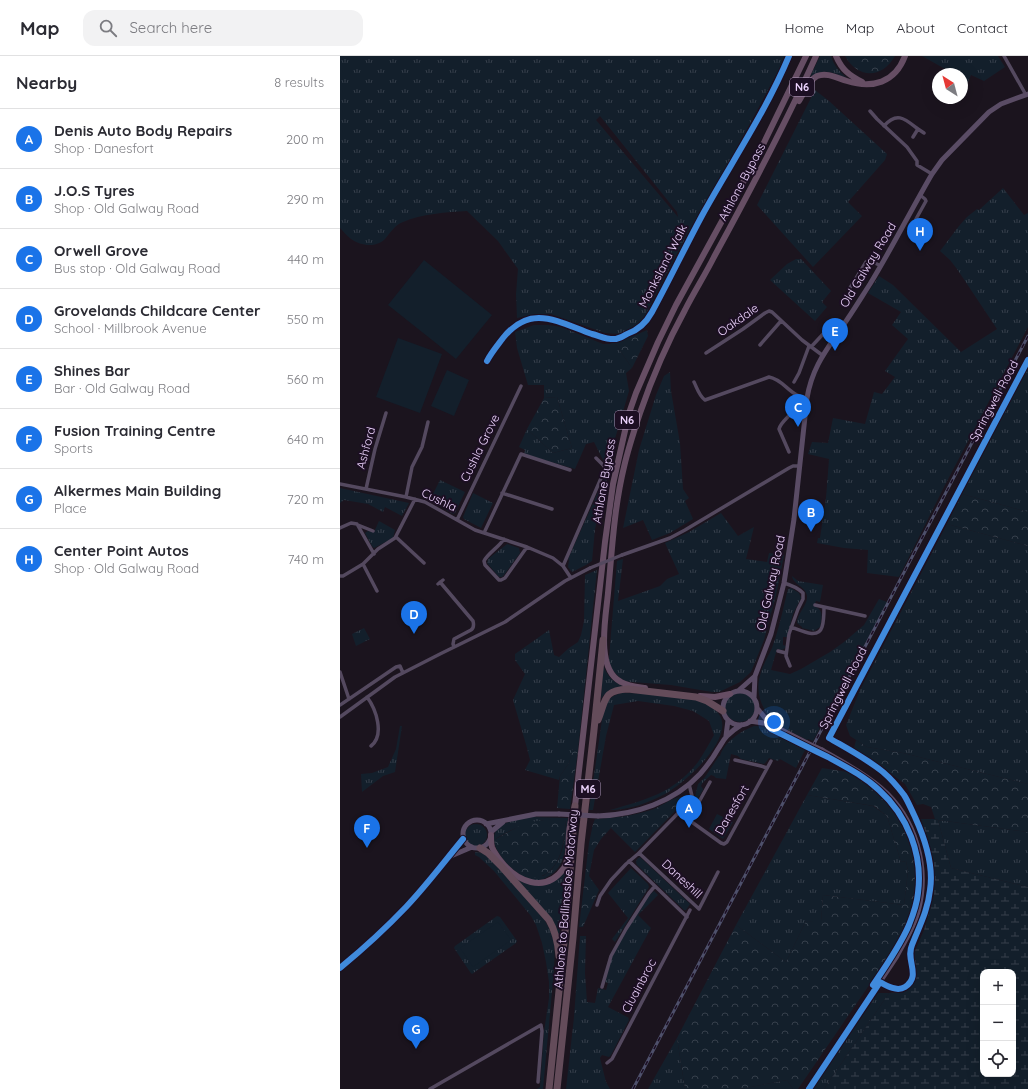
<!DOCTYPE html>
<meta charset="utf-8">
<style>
:root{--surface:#fff;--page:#f2f2f3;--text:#2b2b33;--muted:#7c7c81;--line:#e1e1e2;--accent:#1a73e8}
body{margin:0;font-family:Quicksand,sans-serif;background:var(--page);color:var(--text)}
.controls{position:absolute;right:12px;bottom:12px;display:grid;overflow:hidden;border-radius:8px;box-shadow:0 4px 16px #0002}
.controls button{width:36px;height:36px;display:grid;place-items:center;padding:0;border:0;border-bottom:1px solid var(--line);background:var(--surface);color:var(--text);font:20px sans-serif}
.compass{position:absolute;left:592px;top:12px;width:36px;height:36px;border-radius:50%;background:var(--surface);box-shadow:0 4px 16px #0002;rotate:324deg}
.you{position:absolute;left:434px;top:666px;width:14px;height:14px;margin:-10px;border:3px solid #fff;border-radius:50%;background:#1a73e8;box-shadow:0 0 0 6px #1a73e833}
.badge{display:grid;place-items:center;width:26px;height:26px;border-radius:50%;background:var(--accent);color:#fff;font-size:13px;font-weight:700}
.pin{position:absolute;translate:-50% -33px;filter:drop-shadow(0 1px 2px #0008)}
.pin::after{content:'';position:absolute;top:21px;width:14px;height:12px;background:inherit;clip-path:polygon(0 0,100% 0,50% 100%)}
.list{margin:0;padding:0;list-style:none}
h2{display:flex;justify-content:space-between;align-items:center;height:52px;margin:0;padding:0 16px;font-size:17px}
h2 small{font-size:13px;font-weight:400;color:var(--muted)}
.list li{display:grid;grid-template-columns:26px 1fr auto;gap:12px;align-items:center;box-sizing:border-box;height:60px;padding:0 16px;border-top:1px solid var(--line)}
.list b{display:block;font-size:15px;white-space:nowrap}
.list p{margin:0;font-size:13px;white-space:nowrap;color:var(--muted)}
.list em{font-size:13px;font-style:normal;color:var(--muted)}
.icon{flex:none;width:22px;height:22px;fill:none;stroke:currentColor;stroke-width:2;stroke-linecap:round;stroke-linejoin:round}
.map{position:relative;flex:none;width:688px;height:1033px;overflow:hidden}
header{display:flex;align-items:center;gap:24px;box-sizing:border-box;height:56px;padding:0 20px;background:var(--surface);border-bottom:1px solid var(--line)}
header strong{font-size:19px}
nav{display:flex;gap:22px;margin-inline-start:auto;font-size:14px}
.search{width:280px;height:36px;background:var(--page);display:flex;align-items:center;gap:10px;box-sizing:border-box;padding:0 14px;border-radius:12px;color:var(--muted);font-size:15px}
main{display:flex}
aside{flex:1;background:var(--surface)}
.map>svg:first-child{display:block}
.grass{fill:url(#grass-tufts);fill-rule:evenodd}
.forest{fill:url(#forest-crowns)}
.wetland{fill:url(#wetland-marsh);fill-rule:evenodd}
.garden{fill:#131f2b}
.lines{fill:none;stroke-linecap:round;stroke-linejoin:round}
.minor{stroke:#54495f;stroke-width:3.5}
.secondary{stroke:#5a4c65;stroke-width:5}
.trunk{stroke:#664e64;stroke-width:6}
.motorway{stroke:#644c5a;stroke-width:7}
.rail-casing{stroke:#4e506b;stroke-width:3}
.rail{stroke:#1c0f23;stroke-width:1.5;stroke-dasharray:4.5;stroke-linecap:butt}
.minor-bridge{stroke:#54495f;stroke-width:3.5}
.secondary-bridge{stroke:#5a4c65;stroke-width:5}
.cycleway-casing{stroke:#1c0f23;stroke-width:8}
.cycleway{stroke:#408adc;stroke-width:6}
.labels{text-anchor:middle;stroke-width:4;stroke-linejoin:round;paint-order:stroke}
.shield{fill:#1c0f23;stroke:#ae98bc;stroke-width:1}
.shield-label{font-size:11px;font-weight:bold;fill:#ecd3fd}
.street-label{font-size:12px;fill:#ecd3fd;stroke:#1c0f23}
</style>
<header>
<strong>Map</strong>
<div class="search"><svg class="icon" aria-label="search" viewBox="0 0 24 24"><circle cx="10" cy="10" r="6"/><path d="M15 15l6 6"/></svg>Search here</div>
<nav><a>Home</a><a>Map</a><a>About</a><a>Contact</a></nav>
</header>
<main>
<aside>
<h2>Nearby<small>8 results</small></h2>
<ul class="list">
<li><span class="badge">A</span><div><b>Denis Auto Body Repairs</b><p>Shop · Danesfort</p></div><em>200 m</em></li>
<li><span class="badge">B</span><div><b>J.O.S Tyres</b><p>Shop · Old Galway Road</p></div><em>290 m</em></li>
<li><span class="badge">C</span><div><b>Orwell Grove</b><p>Bus stop · Old Galway Road</p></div><em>440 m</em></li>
<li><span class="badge">D</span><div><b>Grovelands Childcare Center</b><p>School · Millbrook Avenue</p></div><em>550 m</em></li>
<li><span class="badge">E</span><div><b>Shines Bar</b><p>Bar · Old Galway Road</p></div><em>560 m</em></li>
<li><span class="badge">F</span><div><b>Fusion Training Centre</b><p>Sports</p></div><em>640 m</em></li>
<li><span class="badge">G</span><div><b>Alkermes Main Building</b><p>Place</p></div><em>720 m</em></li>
<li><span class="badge">H</span><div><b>Center Point Autos</b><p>Shop · Old Galway Road</p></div><em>740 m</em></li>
</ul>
</aside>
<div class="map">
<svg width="688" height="1033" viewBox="0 0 688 1033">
<defs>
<pattern id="grass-tufts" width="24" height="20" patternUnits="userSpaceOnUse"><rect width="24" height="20" fill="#131f2b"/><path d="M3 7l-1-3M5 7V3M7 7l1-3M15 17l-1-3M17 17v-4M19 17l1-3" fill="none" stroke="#363f4b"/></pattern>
<pattern id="forest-crowns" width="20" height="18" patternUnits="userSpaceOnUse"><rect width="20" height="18" fill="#131f2b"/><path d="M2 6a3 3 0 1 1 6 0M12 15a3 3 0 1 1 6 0" fill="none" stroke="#363f4b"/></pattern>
<pattern id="wetland-marsh" width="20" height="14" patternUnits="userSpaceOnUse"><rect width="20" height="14" fill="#131f2b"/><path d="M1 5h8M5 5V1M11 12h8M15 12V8" fill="none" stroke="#363f4b"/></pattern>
</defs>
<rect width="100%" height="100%" fill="#1b141e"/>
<path class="grass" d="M0,0H446L384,116L348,177L300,269L290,275L279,278L265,277L211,258H195L177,262L176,238L178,213L158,185L127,155C107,156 81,158 63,166C55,169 50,177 45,183C36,192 21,190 11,183C7,180 4,176 0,172ZM260,60L337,156L338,161L256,64Z
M480,0H491C494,10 499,15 507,22C491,16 485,12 470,21Z
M582,0H658L665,11L644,25L631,19L628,26L622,23V18H614Z
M475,34L489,45L547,98L545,104L508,146L522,160L473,211L417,149Z
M663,132L684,159L688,157V271L605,429L559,521L527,517L528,494L504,492L477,487L478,482H480L486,442L489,403L468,398L472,386L488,387L493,362L525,368L534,336L542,338L555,321L545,315L568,283L552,269L561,256L528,237L539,220L553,229L621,296L657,273L617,213L610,204L600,195C609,184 617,171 627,161C630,158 634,156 637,153L639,154Z
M456,203H461L491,235L482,246L487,251L475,265L430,224L447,208Z
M194,269H208L221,271L263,288H270L274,286L292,312L286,317L289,335L269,403L270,410L255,473L252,505L246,509L232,516L228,511L229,504L228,503L268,414L254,386L246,388L235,413L184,398L185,394L179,391L187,373L213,397L232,392L217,341L204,342V329H188L177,292L175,276Z
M688,313V456L622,438C645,396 665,354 688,313Z
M330,316L331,335L340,387L343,433L349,442L345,445L353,463L330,477L312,484L303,464L283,472L299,394L316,339L324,320Z
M100,424L125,436L115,457L113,458L90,444Z
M0,432L69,447L62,460L45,451L43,456L28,448L4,444L0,447Z
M133,437L153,447L141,472L124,463L123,461Z
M381,457L398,480L414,471L406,503L427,506L429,497L444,499L436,539L424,584L411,616L400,626L379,636H372L331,629L292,626L285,625L279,621L273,615L270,609L269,602L277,505L283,503L278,545L320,530L327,523L339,518L325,487L349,476Z
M39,465L55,474L53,482L34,492L32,490L25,477L28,475L34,476Z
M607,468L688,490V728L647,718L563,697L527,691L510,680L506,669L520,634Z
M167,488L179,492L180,497L164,519L162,521H159L147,507L148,503Z
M257,514L238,694L233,693L229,707L220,720L219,724L185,714L190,704L187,692L173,644L185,618L175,604V598L209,574L214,599L219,601L229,592L238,586L241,579L244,565L245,519Z
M452,520L458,525L483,529L480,546L476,545L474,550C484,554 482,561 480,571L474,575L462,572V571L457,567C457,557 468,549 467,540C466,530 453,529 452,520Z
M451,532L459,537L461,542L453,558L447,581H443V589L446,590L445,592L442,594L437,593L431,614L450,618L461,613L490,596L504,586L524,569L539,543L547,546L473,685L468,683L467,684C457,678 445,674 435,666C422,655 415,637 420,620C422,610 428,601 432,592C439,573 443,553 448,533Z
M24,572L30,583L16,590L12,578Z
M263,609C268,622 273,625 284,631C275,633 266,634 261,643Z
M385 651a15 15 0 1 1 30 0a15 15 0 1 1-30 0Z
M282,637C297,637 312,638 328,640C340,641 352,641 363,646C368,648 375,653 378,657C398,680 344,728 325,738C308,747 289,754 270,754C305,744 334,737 358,706C364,697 369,688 374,679L369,665L353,655L334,650L298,645L274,649L266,680L253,754H249L264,650C269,642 273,639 282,637Z
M60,670H62L55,716L43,720L22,736L21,718L32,717L48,711L56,693Z
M414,670C427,669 454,686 466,692L456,712L440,703L438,705L429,702L426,706L424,708L401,703L398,700L391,698L386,723L376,722L374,720L371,719C367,723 363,725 361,730L363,733V734L349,757H348L347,754L354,745L358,728L365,721L379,700H380C384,686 401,675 414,670Z
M467,739L533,750L547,760L561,806L566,805L568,815L564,849L483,839L481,867L466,865L446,906L396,869Z
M377,758L393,766L383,783L369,773Z
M192,761L228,762C226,782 229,811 207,821C203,824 197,825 192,824C187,822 182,820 177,818L203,820C207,817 212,814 215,809C224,797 225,778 226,763C197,763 179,768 154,784C153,765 178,764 192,761Z
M598,764L688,776V831L611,812Z
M125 779a11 11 0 1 1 22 0a11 11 0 1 1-22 0Z
M135,796L142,797L147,800H148L204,863C216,883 215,892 214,914L203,1033H197L200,1031L204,976L209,942V926L206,906L202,887L196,869L191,860L154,815L139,801L135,799Z
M300,801L350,848L346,854H344L297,809L296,806L297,803Z
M227,811L219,881L178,824L188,828L199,829Z
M291,812L308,828L309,831L275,886L272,883L288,862L268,837Z
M314,835L318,839L298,859L311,872L268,951L289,962L288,963L289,964L271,999L269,1001L262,999L260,1002L266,1026L270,1033H226L234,961L240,880H246L245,917L247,946L255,947L258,932L266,934L268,927L265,926C268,918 269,909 272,901C277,890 306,840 314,835Z
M157,860L160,861L177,885L176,887L132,918L130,916L114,892L115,890Z
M538,937H549L484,1033H473Z
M337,982L345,1033H308Z
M447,1024L453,1033H400Z"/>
<path class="forest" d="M505,0H555C542,23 518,23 505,0Z
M307,274L308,280L292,312L274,286L296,279Z
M217,341L232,392L213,397L187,373L204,342Z
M622,438L688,456V490L607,468Z
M516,684L527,691L563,697L647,718L688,728V776L598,764L595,763L591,751L583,748L577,749L565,728L545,713L514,692Z
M233,692L238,694L230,753L217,752L220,720L229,707Z
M482,712L508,716L529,728L548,746L561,766L573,794L576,812V833L575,845L564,876L547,903L458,1033H453L447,1024L400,1033H345L337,982L396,869L446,906L466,865L481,866L483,839L564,849L568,815L566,805L561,806L547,760L534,750L467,739Z
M340,741L342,743L343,747L295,796L271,772L261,783L254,794L249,820L259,834L243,871H239L249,787L253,768L255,763C274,762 293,760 311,754C321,751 329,743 340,741Z
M212,763H226C225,777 223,799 214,810C197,831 177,821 163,803C159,797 155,792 154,784L181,769L190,766Z"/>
<path class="wetland" d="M581,763H595L598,764L611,812L688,831V1033H484L549,937L563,936L574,926L576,915L574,902L575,895L584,874L594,839V806ZM643,916H673V1018H643Z"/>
<path class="garden" d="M84,204L152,259L116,303L48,249Z
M58,282L102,298L80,357L36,341Z
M107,314L129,324L114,360L91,350Z
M158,866L171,884L133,911L120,892Z"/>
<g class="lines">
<path class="minor" d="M664,0L686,39
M530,55L537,63L567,91L577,105V109L592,118
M544,70C557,55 565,63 578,73L573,81
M578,73L584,77
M576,163L586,145L585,143L580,139
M510,232L526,206L531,205L541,210
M420,289L441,265
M471,291L484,277
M366,297L403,273L425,257L429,255L432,256L462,284L482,299
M354,326C357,332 359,340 365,344L429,321C441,323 447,334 457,339C460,341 463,341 467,342
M454,326L459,317L469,290
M449,396L439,373C441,366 448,362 452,356C455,351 457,345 457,340
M0,428L66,441L85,446L135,474L187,491L213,502L223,510L231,522
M26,433L35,393L46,357
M162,437L212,453
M66,441L72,411L82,391L88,366
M117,464L181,330
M18,469L33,475
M0,472L11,467L17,468L34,498
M144,477L181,398L230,414
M56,481L84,507
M164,483C158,492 148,497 144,505L145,509L159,524H161L165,522L187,491
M282,499L330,482L345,474L449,412L453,410H459
M23,508L37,535
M223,510L265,413L264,410L256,402
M0,520H3L23,508L38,493L55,482L75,443
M100,526L133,565C134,569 134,572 131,574L114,583L113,588L114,591
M444,527C451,529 458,532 463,537V543L458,553L449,578L446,600L450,610
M98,528L103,524
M475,549L525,560
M451,571C460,574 478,584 482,571C484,565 484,557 484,551
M438,595L446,597
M0,616L9,643
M27,641C36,653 45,679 31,690
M0,649L56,611L60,610L63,617
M0,661L55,621L100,598L165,566L225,525L250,512
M395,704L421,710L427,712
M341,755L349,764L381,787L384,788L387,786L431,705
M349,764L370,726
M299,797L359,853L378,816
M289,805L347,861
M257,849L260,840L271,824L286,808L299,797L349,746L352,740L349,728
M540,926C547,930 557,936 565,931C582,920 565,904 572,889C579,871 588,854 590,834C594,809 585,783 575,761C571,753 568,745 564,739C558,731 550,722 543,716C527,703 508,693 489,682L688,304
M262,931L271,900L286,873L309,837L315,830
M267,1007L272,1003L350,854
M90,1033L201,969L202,975L198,1026"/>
<path class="secondary" d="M383 652a17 17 0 1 1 34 0a17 17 0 1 1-34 0Z
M398,635L415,620
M414,642L415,620L431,578L444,527L454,463L467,342C472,312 485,296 502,271C512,257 521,242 530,228C552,192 571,154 592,118L602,104L649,56L661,48L688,38
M417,652L430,668
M410,665L430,668L467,687
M386,680L388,664
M258,760C295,759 334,746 360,718C367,710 373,702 378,693C381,689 383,684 387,680C391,676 396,672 401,669
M123 778a14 14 0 1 1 28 0a14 14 0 1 1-28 0Z
M146,768L196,758H219
M151,776L163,766
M111,800L132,791
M0,912C23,893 45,873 66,851C86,830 104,806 123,783
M469,1033L557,900C564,886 574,872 578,856C590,812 576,762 541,732C523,716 502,706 482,694"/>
<path class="trunk" d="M496,0C502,14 509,19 522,26
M459,45C464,37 469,24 477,20C487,16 497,22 507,25C532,33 555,27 565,0
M305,632C298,631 288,630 281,626C255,613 266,560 268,537C272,495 274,452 284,411C288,393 294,375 300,357C312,322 327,287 345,254C354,236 365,219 374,201C410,135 445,69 476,0
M360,640L375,641L390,638
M151,779C151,783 151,788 152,791C154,796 157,800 160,804C176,825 205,839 224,812C231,802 227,782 230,770C231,763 233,756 235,750L265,486L273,428L289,357L296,337L318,286L336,249L417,101L466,0"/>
<path class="motorway" d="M258,664C266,644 263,634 288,633L356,641L367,645L383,655
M140,792L148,797L161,810L209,864C216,876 218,887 219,900
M209,1033L226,866L235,750
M217,1033L233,882L241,788L254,674L263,584"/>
<g class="rail-casing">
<path id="rail" d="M293,1033L688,280"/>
</g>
<use href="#rail" class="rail"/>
<path class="minor-bridge" d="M250,512L282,499"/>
<path class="secondary-bridge" d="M467,687L482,694
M219,758L258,760"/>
<g class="cycleway-casing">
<path id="cycleway" d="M147,305C151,297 157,290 163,282C191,247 218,266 252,278C260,280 267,284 276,283C280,282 284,280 287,278C299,274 306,267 312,256C330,223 346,189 364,156C393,104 426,55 449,0
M431,673C450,682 469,692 488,701C506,711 524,720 539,734C568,760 583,799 578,837C577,848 573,859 569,869C560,890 546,910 533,929
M0,912C23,893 45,873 66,851C86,830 104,806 123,783
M469,1033L540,926C547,930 557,936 565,931C582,920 565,904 572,889C579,871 588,854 590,834C594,809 585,783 575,761C571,753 568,745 564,739C558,731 550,722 543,716C527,703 508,693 489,682L688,304"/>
</g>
<use href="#cycleway" class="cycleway"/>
</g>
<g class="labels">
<g class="shield">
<rect x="450" y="22" width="24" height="18" rx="3"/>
<rect x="275" y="355" width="24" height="18" rx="3"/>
<rect x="236" y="724" width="24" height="18" rx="3"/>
</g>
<g class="shield-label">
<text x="462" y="35">N6</text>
<text x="287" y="368">N6</text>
<text x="248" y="737">M6</text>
</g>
<g class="street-label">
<text transform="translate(402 126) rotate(-62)" y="4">Athlone Bypass</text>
<text transform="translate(528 209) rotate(-59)" y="4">Old Galway Road</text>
<text transform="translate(323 210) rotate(-63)" y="4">Monksland Walk</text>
<text transform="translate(398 264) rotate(-35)" y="4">Oakdale</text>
<text transform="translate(654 345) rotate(-62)" y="4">Springwell Road</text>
<text transform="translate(26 392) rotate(-75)" y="4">Ashford</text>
<text transform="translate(140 392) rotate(-64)" y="4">Cushla Grove</text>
<text transform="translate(264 425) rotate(-80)" y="4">Athlone Bypass</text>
<text transform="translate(99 444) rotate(26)" y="4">Cushla</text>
<text transform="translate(431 527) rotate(-78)" y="4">Old Galway Road</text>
<text transform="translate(503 632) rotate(-63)" y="4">Springwell Road</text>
<text transform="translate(392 754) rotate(-60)" y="4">Danesfort</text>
<text transform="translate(342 823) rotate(43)" y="4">Daneshill</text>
<text transform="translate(226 843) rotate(-85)" y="4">Athlone to Ballinasloe Motorway</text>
<text transform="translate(299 930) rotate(-62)" y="4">Cluainbroc</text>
</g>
</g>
</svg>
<div class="controls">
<button>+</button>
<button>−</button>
<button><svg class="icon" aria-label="locate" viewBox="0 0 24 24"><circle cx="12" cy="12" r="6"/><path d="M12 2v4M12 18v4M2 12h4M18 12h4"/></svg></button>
</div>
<svg class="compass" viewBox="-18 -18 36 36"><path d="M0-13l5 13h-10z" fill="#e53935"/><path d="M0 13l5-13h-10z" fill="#7c7c81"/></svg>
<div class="you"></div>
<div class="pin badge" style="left:349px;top:772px">A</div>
<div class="pin badge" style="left:471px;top:476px">B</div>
<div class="pin badge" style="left:458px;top:371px">C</div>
<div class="pin badge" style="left:74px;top:578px">D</div>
<div class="pin badge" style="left:495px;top:295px">E</div>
<div class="pin badge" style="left:27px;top:792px">F</div>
<div class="pin badge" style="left:76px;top:993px">G</div>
<div class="pin badge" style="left:580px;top:195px">H</div>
</div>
</main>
